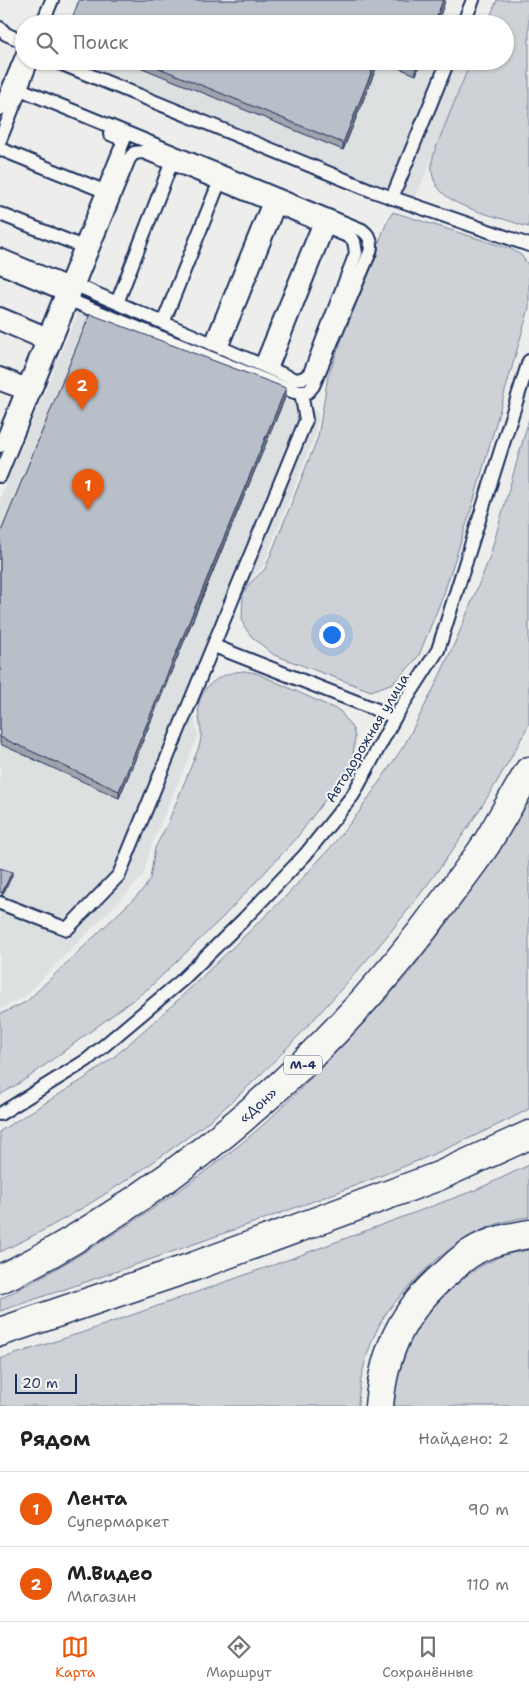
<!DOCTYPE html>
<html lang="ru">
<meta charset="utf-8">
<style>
:root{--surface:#fff;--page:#f6f6f6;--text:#222;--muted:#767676;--line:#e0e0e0;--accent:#ea580c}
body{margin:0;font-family:"Shantell Sans",sans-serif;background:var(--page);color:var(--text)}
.scale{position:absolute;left:15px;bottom:12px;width:62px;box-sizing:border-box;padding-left:5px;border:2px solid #1b2f5e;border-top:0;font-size:14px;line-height:18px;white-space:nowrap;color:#1b2f5e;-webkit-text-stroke:4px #f6f6f2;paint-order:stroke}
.you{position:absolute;left:331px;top:634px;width:18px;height:18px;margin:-12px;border:4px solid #fff;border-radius:50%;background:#1a73e8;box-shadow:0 0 0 8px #1a73e833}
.badge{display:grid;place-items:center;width:32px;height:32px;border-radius:50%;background:var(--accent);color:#fff;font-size:16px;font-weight:700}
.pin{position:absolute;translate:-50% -41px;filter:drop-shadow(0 1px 2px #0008)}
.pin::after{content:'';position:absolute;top:26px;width:18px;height:15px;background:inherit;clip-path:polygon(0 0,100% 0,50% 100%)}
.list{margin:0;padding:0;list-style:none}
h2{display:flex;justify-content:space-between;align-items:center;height:65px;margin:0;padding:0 20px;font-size:21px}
h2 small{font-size:16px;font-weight:400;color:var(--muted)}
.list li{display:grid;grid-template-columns:32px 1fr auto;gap:15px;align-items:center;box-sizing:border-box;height:75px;padding:0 20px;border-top:1px solid var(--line)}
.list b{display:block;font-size:19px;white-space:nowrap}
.list p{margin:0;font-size:16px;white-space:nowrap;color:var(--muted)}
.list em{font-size:16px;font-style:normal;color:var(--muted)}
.icon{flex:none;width:28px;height:28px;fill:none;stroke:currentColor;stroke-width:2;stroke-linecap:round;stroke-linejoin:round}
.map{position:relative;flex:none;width:529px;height:1406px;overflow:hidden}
.search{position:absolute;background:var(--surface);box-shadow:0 1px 4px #0004;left:15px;right:15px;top:15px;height:55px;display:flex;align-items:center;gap:12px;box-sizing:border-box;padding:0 18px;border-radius:28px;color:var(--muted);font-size:19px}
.sheet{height:215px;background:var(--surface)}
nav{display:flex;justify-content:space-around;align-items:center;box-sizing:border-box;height:70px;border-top:1px solid var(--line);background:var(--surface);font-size:14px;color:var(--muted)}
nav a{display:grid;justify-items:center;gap:2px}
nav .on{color:var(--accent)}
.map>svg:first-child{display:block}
.built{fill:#dde0e1}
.green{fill:#ced2d7;stroke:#74809a}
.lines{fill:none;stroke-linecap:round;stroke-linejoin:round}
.service-casing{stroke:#1b2f5e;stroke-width:16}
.trunk-casing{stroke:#1b2f5e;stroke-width:31}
.motorway-casing{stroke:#1b2f5e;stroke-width:31}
.service{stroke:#f6f6f2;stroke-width:12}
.trunk{stroke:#f6f6f2;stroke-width:28}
.motorway{stroke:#f6f6f2;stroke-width:28}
.wall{fill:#9fa4ac;stroke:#1b2f5e}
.shaded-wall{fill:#82868c;stroke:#1b2f5e}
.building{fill:#b9bfc8;stroke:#1b2f5e}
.labels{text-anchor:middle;stroke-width:4;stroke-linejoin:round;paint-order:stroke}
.shield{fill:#f6f6f2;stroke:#5d6b8a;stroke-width:1}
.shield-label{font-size:12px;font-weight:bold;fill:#1b2f5e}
.street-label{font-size:14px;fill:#1b2f5e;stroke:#f6f6f2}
</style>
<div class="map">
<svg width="529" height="1406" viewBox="0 0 529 1406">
<rect width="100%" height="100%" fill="#edeeec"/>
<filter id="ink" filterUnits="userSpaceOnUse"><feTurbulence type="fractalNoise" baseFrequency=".02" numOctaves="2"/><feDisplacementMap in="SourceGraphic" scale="10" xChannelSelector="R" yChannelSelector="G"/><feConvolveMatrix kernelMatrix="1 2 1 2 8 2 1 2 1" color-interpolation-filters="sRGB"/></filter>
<g filter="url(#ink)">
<path class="built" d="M38,61H471L410,212L37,64Z
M78,312L319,413L315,436L263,566L245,586L195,703L194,713L198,736L151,847L143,877L23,998L0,1009V498Z"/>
<path class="green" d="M497,0H529V227L521,225C486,211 416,206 435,150L471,61H505V24H487Z
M393,212L511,249L521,255L529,266V308L471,510L443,596L419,655L412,664L393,683L371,691L274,655L251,636L244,626L242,619L243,594L249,584L265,569L318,437L328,376L386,224Z
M529,419V724C473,833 397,930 314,1019C281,1055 247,1090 210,1120C197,1131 183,1140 170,1150C116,1189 60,1224 0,1252V1131L87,1077L115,1056L177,1001L286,896L331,847L359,812L405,744L433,690L457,638L489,559Z
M245,671L256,673L340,711L353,729L355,737L352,763L296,839L222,918L149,988L29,1077L0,1095V1014L26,1002L144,889L150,879L155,848L167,825L199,747C200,742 202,736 201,731C200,722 197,712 199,703C204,682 225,672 245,671Z
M529,797V1109C440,1156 345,1190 250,1224C167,1254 84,1283 0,1311V1299C83,1256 164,1205 238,1146C275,1117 308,1081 341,1047C365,1021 390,996 412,969C455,915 495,858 529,797Z
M529,1165V1217C479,1222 436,1255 404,1292C399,1298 392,1305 387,1312C370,1337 359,1376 358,1406H0V1359L84,1332L290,1259L478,1189Z
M529,1250V1406H394L397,1379L413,1331L433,1304L455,1283L481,1266L503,1255Z"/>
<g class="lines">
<g class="service-casing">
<path id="service" d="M42,24L52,0
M463,24L473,0
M0,28L6,34L24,42
M55,61L370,190L529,245
M20,89L362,230C370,236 373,242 370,252L313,386L308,392H294L72,301
M0,109L24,51
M0,140L32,61
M0,149L104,191
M392,198L448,61
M0,214L81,246
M0,255L66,283
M0,267L62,293
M117,303L171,164
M0,314L46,333
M163,323L219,183
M0,324L42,342
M211,344L268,204
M221,348L278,207
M261,365L319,224
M271,369L327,228
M0,374L25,384
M0,384L22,392
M0,446L124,140L110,134
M0,476L129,159L134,153L143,152L350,237L354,241L356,253L310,373L304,378L296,380L78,286
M214,646L395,717
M0,903L67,929L119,875L306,420L301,393
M0,1114L87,1060L181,981L244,919L305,855L353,795L395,717L438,650L529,361"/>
</g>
<g class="trunk-casing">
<path id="trunk" d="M0,1332L195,1266L439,1176L529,1135
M379,1406C384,1348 405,1307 450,1270C457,1263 465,1256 474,1251C490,1241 511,1237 529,1234"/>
</g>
<g class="motorway-casing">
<g id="motorway">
<path id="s1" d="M0,1279C48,1257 93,1228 137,1199C258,1116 363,1014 449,895C462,878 475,861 487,843C501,819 515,795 529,771"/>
</g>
</g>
<use href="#service" class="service"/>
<use href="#trunk" class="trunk"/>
<use href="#motorway" class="motorway"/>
</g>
<path class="wall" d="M125,61H379L343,150Z
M381,61H421L416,75Z
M286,395L119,798L0,744V534Z"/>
<path class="shaded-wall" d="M443,0H445V2L437,24H434Z
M376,61H379L343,150V143Z
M418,61H421L416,75V68Z
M286,388V395L119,798V791Z
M12,872V876L2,896V893Z"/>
<path class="building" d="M79,0H443L434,24H70Z
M142,61H376L343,143Z
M399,61H418L416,68Z
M90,314L286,388L119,791L0,737V534Z
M0,868L12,872L2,893L0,892Z"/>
</g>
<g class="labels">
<rect class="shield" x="284" y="1055.5" width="38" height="19" rx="4"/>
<g class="shield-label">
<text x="303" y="1069">М-4</text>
</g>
<g class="street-label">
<text transform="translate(367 738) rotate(-59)" y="5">Автодорожная улица</text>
<text dy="5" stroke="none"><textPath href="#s1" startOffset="312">«Дон»</textPath></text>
</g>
</g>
</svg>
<div class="scale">20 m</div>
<div class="you"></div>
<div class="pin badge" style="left:88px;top:510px">1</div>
<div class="pin badge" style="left:82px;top:410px">2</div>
<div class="search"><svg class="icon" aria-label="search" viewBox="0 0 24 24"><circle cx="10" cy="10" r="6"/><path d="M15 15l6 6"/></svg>Поиск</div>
</div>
<section class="sheet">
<h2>Рядом<small>Найдено: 2</small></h2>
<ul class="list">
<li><span class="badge">1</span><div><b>Лента</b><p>Супермаркет</p></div><em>90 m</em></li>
<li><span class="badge">2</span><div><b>М.Видео</b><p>Магазин</p></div><em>110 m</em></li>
</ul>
</section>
<nav>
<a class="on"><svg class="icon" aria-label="map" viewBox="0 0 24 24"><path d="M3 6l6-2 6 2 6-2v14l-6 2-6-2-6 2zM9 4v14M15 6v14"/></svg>Карта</a>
<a><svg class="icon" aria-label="directions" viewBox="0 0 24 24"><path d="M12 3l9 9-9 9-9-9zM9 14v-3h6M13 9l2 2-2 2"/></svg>Маршрут</a>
<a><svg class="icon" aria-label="saved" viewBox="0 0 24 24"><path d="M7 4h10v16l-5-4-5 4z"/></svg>Сохранённые</a>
</nav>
